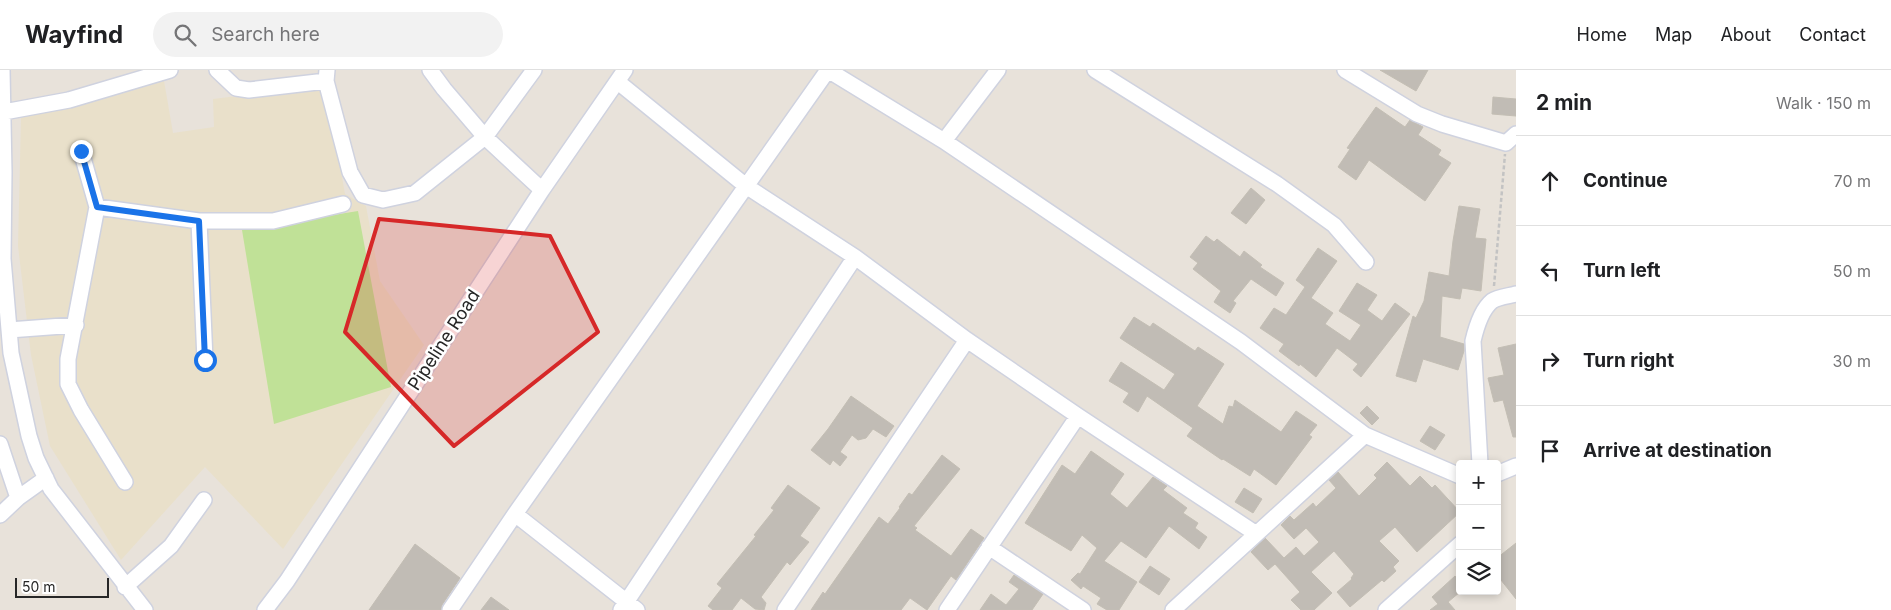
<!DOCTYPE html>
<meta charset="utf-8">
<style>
:root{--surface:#fff;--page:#f2f2f2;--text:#202124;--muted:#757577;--line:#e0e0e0}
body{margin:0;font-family:Inter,sans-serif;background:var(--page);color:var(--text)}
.controls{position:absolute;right:15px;bottom:15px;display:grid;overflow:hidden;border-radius:5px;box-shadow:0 2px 8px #0003}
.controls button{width:45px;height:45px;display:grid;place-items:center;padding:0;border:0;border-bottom:1px solid var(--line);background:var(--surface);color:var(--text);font:25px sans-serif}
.scale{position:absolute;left:15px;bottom:12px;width:94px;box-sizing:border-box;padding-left:5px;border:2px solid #272727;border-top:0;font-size:14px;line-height:18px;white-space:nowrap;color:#272727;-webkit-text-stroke:4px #fff;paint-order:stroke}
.stop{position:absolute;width:15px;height:15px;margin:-11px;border:4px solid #1a73e8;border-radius:50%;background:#fff}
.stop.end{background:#1a73e8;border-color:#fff;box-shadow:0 1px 5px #0008}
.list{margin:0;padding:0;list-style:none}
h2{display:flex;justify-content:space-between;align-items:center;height:65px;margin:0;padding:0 20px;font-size:21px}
h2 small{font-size:16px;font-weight:400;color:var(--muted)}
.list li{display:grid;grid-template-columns:32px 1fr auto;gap:15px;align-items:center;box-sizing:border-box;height:90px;padding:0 20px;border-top:1px solid var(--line)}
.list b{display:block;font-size:19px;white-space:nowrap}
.list em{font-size:16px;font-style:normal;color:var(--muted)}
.icon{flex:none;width:28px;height:28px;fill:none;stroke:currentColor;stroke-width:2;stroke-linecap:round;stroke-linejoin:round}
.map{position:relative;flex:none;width:1516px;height:540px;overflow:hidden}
header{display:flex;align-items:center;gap:30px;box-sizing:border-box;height:70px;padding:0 25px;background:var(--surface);border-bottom:1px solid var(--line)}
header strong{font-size:24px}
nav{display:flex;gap:28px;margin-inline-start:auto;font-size:18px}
.search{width:350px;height:45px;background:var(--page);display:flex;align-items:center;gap:12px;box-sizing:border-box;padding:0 18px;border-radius:28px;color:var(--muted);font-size:19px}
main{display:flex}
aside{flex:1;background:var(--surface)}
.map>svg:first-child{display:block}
.education{fill:#e9e0ca}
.pitch{fill:#c0e197}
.building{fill:#c1bcb5;stroke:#c3beb4}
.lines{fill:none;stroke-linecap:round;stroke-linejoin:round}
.minor-casing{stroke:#cfd2df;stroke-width:18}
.path{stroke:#c3c3c3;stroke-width:2.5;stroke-dasharray:4 2.5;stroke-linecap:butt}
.minor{stroke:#fff;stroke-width:15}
.route{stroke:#1a73e8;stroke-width:6}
.marked{fill:#d62828;fill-opacity:0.2;stroke:#d62828;stroke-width:4;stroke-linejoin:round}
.labels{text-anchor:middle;stroke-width:5;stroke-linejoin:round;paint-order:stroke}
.street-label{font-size:18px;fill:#272727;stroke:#fff}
</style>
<header>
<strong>Wayfind</strong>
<div class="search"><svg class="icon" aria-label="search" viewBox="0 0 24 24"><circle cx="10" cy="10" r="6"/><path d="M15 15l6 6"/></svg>Search here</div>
<nav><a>Home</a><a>Map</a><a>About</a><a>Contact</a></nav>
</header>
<main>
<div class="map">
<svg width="1516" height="540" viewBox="0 0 1516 540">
<rect width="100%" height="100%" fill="#e8e2da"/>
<path class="education" d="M163,5L173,63L214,57L213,29L322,16L328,28L345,124L366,136L380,211L424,275L283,479L205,397L121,490L50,376L31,285L18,176L21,48Z"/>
<path class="pitch" d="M358,141L391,317L274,354L242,160Z"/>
<path class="building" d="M1380,0H1428L1416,21Z
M1493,27L1516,29V46L1492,44Z
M1376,37L1405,57L1410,50L1423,57L1418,65L1441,80L1438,85L1451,93L1425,131L1369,90L1356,110L1338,97L1350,79L1347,78Z
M1251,118L1265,130L1246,154L1231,143Z
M1459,136L1480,139L1475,168L1486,169L1481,221L1462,218L1460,229L1442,226L1440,267L1464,274V281L1458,300L1423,289L1416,312L1396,306L1413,246L1416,248L1424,231L1429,202L1449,206L1453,171Z
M1206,166L1214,172L1217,169L1240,187L1244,181L1262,195L1260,197L1284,213L1276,226L1251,209L1233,231L1236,233L1230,243L1214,232L1221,221L1193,199L1198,193L1190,187Z
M1318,178L1337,191L1311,228L1333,243L1325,254L1350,271L1361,255L1339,241L1357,213L1377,225L1367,240L1382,251L1395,233L1410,244L1361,307L1353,300L1358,294L1337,278L1316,307L1300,294L1299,296L1279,281L1284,274L1260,258L1274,238L1286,245L1305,217L1296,210Z
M1134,247L1150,257L1153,253L1195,281L1198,277L1224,294L1197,336L1223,354L1229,336L1233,337L1235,330L1281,362L1296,341L1317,355L1309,365L1312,367L1276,415L1254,399L1250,406L1223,389L1222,390L1187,366L1193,358L1147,326L1138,342L1123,332L1129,323L1109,311L1121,292L1164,320L1175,304L1120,268Z
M1516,274V367H1513L1503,330L1494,332L1488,308L1504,305L1498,278Z
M851,326L894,356L886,367L873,359L866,368L858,370L852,365L840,382L847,387L840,396L833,390L830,395L811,380L828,359Z
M1367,336L1379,348L1372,355L1360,343Z
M1430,356L1445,365L1435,380L1420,371Z
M1091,381L1124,404L1110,424L1127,438L1153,407L1167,416L1163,420L1187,438L1183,443L1198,453L1195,458L1207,467L1199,479L1169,456L1146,488L1121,471L1104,491L1137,512L1119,540H1107L1097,534L1101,528L1083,516L1081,519L1071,510L1078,503L1080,504L1097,478L1082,465L1071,481L1025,453L1062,395L1075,404Z
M942,385L960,399L914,456L917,458L915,460L951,486L971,459L984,468L956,510L951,506L927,540L910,528L901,540H811L823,522L825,524L879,447L888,454L900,438L899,437L909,423L912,425Z
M1387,392L1410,416L1420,406L1432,418L1435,415L1460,442L1417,482L1395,457L1379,471L1399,491L1393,497L1396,501L1384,512L1382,510L1350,537L1337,522L1352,509L1351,508L1354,504L1334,481L1311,502L1332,523L1314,540H1301L1291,530L1300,522L1275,494L1268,500L1251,482L1265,468L1284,488L1296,477L1304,486L1319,472L1306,458L1294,469L1281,455L1290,446L1294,450L1313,433L1316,437L1336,418L1329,410L1338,402L1359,426L1377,408L1374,405Z
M788,415L820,438L800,466L809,472L790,495L787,492L761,527L766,533L764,540L755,539L741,528L732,540H713L708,536L722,518L717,514L756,466L754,465L774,440L771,438Z
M1244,418L1262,429L1253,443L1235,432Z
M1516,473V529L1497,505V488Z
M415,474L460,508L442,535L441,540H369Z
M1150,496L1170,509L1159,525L1139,512Z
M1014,505L1043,524L1032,540H980L991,524L1006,535L1019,519L1009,512Z
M1455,506L1460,512V522L1448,532L1455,540H1430L1438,534L1432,527Z
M491,527L509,540H481Z"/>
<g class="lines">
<g class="minor-casing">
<path id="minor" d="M2,0L4,102L3,189L11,283L29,366L36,388L51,419L145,540
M217,0L236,18L249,20L326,11
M327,0L326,11L350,102L363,125L383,130L415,123L485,67L534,0
M430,0L444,19L485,67L542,120
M828,0L944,71L1241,272L1365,365L1460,406
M1095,0L1277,114L1334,155L1366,192
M1345,0L1417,44L1442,54L1506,73L1516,64
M618,12L746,116L855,187L967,270L1078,346L1255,463
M4,42L69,30L170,0
M944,71L998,0
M81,81L97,137L68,289V314L81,340L125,412
M97,137L199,151H273L343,134
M199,151L205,290
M9,260L76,255
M0,374L18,428L0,445
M1480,394L1473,271C1476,258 1481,240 1492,231C1498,227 1509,226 1516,224
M1497,404L1516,396
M18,428L46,408
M515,444L637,540
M989,477L1083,540
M125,517L171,476L204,430
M265,540L287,511L542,120L625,0
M450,540L515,444L828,0
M621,540L855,187
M785,540L967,270
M947,540L1078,346
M1173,540L1365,365
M1386,540L1460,474"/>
</g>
<path class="path" d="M1494,216L1505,84"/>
<use href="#minor" class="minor"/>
</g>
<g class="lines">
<path class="route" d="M81,81L97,137L199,151L205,290"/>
</g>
<path class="marked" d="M379,149L550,166L598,262L454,376L345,262Z"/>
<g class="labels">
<g class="street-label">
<text transform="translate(444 270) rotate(-57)" y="6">Pipeline Road</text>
</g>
</g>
</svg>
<div class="controls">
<button>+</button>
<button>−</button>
<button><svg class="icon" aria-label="layers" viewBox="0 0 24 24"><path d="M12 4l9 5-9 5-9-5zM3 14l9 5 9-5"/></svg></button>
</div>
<div class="scale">50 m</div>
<div class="stop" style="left:205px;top:290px"></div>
<div class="stop end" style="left:81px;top:81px"></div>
</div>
<aside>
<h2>2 min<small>Walk · 150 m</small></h2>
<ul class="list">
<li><svg class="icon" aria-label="ahead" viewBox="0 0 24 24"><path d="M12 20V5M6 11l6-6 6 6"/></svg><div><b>Continue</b></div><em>70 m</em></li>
<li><svg class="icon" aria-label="left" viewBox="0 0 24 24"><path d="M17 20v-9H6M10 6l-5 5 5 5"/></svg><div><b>Turn left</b></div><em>50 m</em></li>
<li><svg class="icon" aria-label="right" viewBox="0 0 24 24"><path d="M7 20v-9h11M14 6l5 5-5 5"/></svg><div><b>Turn right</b></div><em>30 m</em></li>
<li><svg class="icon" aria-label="arrive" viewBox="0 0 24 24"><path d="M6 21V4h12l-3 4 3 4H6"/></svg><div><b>Arrive at destination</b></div></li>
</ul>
</aside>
</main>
